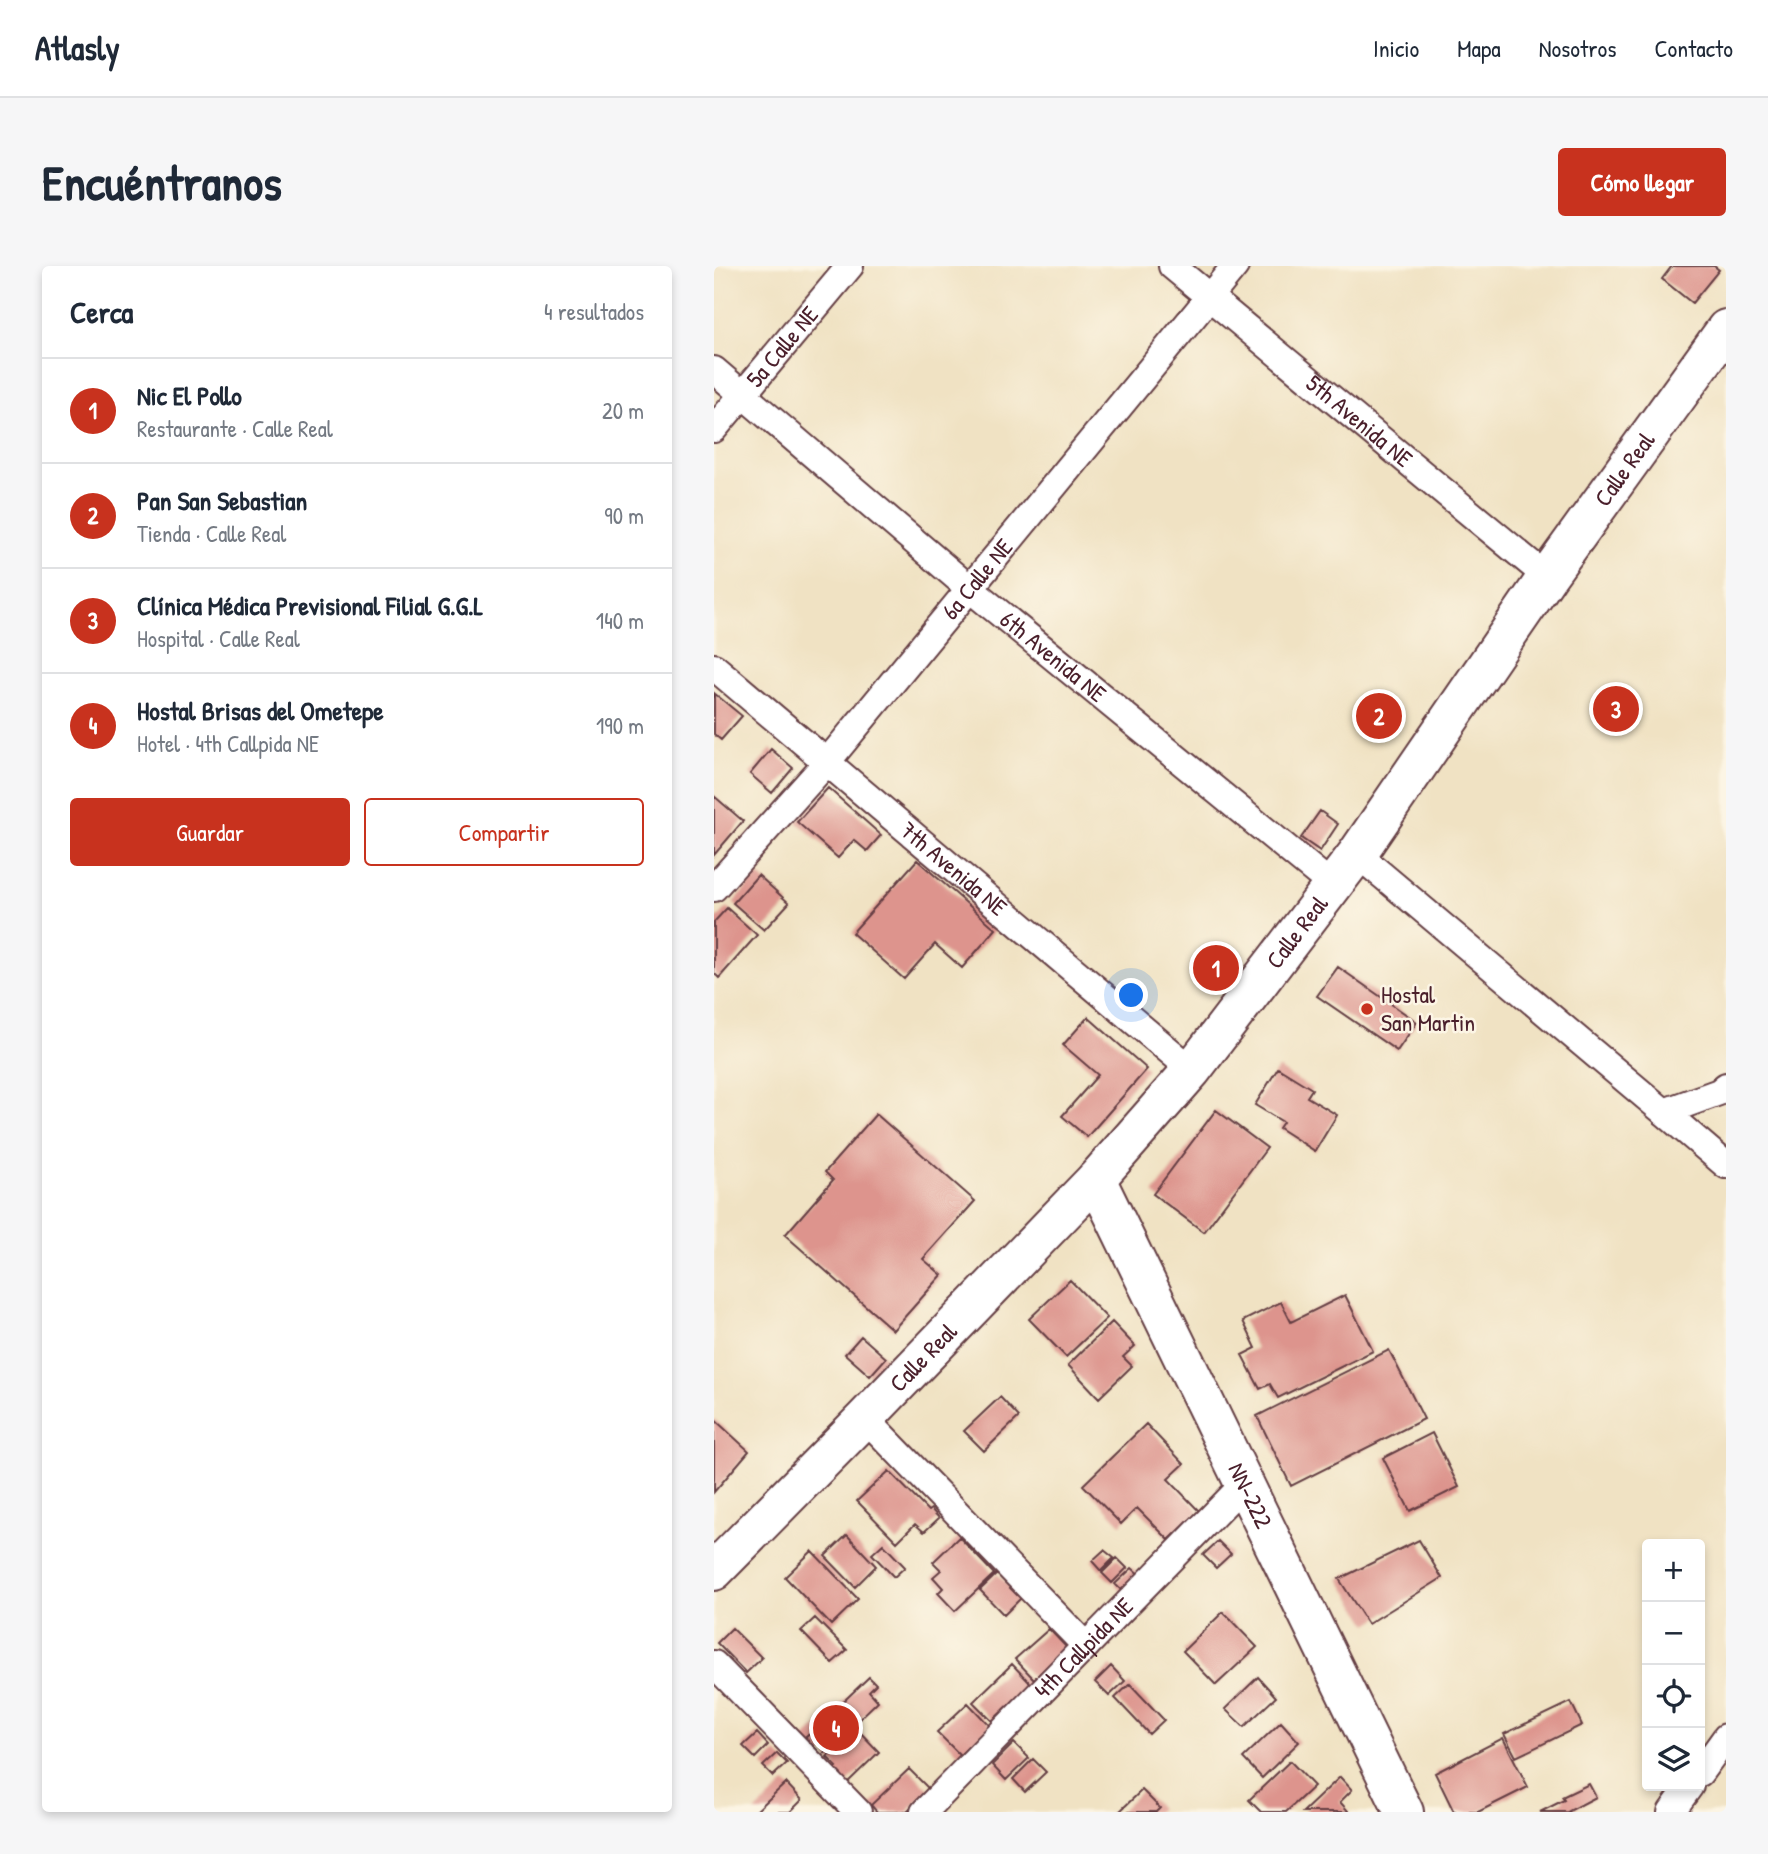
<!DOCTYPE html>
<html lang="es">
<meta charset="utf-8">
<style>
:root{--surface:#fff;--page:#f6f6f7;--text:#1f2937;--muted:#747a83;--line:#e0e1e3;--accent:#c8321e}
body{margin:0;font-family:"Patrick Hand",sans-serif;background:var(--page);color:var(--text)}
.controls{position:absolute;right:21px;bottom:21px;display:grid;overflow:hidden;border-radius:7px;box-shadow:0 4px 10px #0003}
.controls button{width:63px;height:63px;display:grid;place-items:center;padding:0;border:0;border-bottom:2px solid var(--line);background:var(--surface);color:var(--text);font:35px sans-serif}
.you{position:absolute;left:418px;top:730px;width:24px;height:24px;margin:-18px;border:5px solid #fff;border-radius:50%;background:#1a73e8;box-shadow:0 0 0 10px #1a73e833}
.badge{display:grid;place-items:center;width:46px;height:46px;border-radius:50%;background:var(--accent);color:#fff;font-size:23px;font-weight:700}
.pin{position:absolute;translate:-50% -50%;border:4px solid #fff;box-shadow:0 2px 7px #0006}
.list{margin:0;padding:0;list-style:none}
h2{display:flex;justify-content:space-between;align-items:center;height:91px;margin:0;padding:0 28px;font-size:30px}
h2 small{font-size:23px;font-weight:400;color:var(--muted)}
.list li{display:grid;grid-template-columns:46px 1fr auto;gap:21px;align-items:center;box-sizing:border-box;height:105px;padding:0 28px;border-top:2px solid var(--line)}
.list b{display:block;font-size:26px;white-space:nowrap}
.list p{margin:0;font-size:23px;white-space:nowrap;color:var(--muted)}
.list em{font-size:23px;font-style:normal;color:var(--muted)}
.actions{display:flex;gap:14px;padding:21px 28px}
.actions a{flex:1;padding:16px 0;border:2px solid var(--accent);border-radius:7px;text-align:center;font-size:24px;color:var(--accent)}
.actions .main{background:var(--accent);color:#fff}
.icon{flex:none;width:38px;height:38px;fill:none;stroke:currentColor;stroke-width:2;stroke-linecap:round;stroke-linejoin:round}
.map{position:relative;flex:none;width:1012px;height:1546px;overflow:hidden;border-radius:7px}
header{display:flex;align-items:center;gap:42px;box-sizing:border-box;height:98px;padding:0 35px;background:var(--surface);border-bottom:2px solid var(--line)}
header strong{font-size:33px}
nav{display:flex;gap:38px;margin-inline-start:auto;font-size:24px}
.intro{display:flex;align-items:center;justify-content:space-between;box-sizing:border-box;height:168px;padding:0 42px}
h1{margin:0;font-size:49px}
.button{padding:18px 32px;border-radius:7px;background:var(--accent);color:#fff;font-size:24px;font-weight:700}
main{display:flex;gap:42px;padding:0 42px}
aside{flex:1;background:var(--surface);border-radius:7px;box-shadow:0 4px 10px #0003}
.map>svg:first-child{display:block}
.building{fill:#dd948d}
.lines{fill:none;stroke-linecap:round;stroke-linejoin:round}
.street-casing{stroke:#633c42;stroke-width:30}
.secondary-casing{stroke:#633c42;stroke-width:42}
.street{stroke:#fff;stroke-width:26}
.secondary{stroke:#fff;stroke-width:38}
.poi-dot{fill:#c8321e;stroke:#fcf5e5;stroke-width:2.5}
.labels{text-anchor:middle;stroke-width:5;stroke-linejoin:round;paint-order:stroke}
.street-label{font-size:24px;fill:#4a1f2b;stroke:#fcf5e5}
.poi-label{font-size:24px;fill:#4a1f2b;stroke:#fcf5e5;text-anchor:start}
</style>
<header>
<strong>Atlasly</strong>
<nav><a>Inicio</a><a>Mapa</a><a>Nosotros</a><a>Contacto</a></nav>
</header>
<div class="intro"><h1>Encuéntranos</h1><a class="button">Cómo llegar</a></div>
<main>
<aside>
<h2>Cerca<small>4 resultados</small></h2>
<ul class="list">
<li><span class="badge">1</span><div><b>Nic El Pollo</b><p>Restaurante · Calle Real</p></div><em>20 m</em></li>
<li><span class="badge">2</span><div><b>Pan San Sebastian</b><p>Tienda · Calle Real</p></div><em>90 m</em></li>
<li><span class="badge">3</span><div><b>Clínica Médica Previsional Filial G.G.L</b><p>Hospital · Calle Real</p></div><em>140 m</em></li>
<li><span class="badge">4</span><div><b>Hostal Brisas del Ometepe</b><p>Hotel · 4th Callpida NE</p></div><em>190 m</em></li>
</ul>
<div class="actions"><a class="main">Guardar</a><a>Compartir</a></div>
</aside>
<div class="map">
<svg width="1012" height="1546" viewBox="0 0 1012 1546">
<rect width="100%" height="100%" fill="#fcf5e5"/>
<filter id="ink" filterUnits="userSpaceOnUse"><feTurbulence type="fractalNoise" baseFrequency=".0143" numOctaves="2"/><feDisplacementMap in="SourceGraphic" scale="14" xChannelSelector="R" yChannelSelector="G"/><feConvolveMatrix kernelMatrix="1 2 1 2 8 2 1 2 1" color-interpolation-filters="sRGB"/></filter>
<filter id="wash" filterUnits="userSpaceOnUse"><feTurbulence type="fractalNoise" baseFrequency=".00686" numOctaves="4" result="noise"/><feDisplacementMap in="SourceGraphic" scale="28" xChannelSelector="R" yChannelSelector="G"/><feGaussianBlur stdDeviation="1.57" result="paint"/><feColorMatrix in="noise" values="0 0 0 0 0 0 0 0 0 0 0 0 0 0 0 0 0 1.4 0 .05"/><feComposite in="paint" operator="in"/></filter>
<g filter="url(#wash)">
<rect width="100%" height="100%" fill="#f0e2c3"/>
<g id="blocks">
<path class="building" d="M958,0H1000L1005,4L978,37L948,13Z
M0,427L28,450L7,474L0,468Z
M658,434L684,453L672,467L647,448Z
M57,483L79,502L58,527L36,508Z
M114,522L167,569L153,585L140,574L124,592L83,556Z
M0,530L29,555L0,589Z
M606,545L624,558L606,585L587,572Z
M203,594L282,663L248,702L221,678L190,713L138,667Z
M44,609L75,637L50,664L19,637Z
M13,642L43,669L5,712L0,707V656Z
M498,679L525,697L507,724L480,706Z
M624,701L703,756L683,785L603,730Z
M374,751L433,803L373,871L348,850L384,809L349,779Z
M564,802L598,823L593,831L623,849L601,885L565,862L569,856L541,839Z
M502,844L553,882L490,966L439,928Z
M162,848L261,935L209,993L228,1009L179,1064L71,969L119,914L111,906Z
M356,1014L393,1052L352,1091L315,1053Z
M631,1029L659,1085L564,1132L556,1118L546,1123L528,1089L542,1082L529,1055L567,1036L577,1056Z
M398,1056L421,1080L409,1091L418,1100L385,1132L354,1099Z
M147,1070L172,1092L156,1110L131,1088Z
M675,1084L710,1153L577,1220L543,1150Z
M286,1131L305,1151L270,1185L250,1165Z
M0,1153L35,1185L0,1226Z
M432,1158L470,1198L454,1213L485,1245L455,1274L423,1242L407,1258L369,1219Z
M718,1167L745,1221L696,1245L669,1192Z
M175,1205L214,1245L217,1243L225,1252L210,1266L201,1258L183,1276L143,1235Z
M133,1269L162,1300L141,1321L111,1290Z
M245,1271L280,1308L241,1345L224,1327L229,1322L219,1311L227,1304L219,1296Z
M705,1274L728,1312L654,1358L625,1313Z
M504,1275L517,1288L502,1302L489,1289Z
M169,1278L191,1301L180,1311L158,1288Z
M390,1284L400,1292L387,1305L378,1295Z
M98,1285L144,1333L117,1359L71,1311Z
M403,1292L413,1302L398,1317L388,1307Z
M418,1302L430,1313L412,1329L401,1318Z
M283,1308L307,1332L290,1349L266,1324Z
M509,1346L543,1381L502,1419L469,1385Z
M101,1352L133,1384L118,1397L87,1365Z
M18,1362L48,1392L32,1407L3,1377Z
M335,1363L353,1382L320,1413L301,1393Z
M298,1398L317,1418L278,1455L259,1436Z
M397,1400L411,1415L395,1430L381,1416Z
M155,1411L162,1418L155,1425L164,1435L106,1491L89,1474Z
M544,1411L562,1431L530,1461L511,1443Z
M416,1418L450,1454L435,1468L401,1432Z
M857,1436L868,1459L802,1491L790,1468Z
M254,1437L276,1460L246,1489L223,1466Z
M567,1456L585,1476L548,1512L529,1492Z
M142,1462L165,1486L130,1520L117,1506L123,1501L113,1491Z
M43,1467L54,1479L41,1492L29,1480Z
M789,1472L814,1521L764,1546H740L721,1507Z
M300,1477L315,1492L292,1514L278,1499Z
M63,1487L73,1497L59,1510L49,1500Z
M319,1493L332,1506L311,1526L299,1513Z
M576,1495L600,1520L572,1546H547L535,1534Z
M195,1503L216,1524L193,1546H163L157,1539Z
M626,1511L638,1524L626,1536L635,1546H589Z
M72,1517L88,1534L76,1546H41Z
M875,1518L882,1531L855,1545L856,1546H826L850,1534L848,1531Z
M428,1524L446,1542L442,1546H405Z"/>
</g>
</g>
<g filter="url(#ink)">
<use href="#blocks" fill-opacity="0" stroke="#633c42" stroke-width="2"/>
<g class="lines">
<g class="street-casing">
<g id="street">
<path id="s1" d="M458,0L833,311"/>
<path id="s2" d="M0,104L255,322L619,620"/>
<path id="s3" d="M0,163L136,0"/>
<path id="s4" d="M0,401L478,804"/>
<path d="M643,588L950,846L1005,826L1012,820"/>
<path id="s5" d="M0,622L113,496L521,0"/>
<path d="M950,846L1012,899"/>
<path d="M151,1152L372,1380"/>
<path d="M0,1398L144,1546"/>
<path d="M986,1507L1012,1471"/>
<path id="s6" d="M210,1546L530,1218"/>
<path d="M957,1546L976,1520"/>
</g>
</g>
<g class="secondary-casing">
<g id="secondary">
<path id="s7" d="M382,913L690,1546"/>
<path id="s8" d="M0,1305L151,1152L382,913L478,804L643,588L833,311L1012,63"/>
</g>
</g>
<use href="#street" class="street"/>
<use href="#secondary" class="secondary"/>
</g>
</g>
<circle class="poi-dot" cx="653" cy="743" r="7"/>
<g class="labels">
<g class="street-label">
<text dy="8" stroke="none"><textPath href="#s3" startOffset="107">5a Calle NE</textPath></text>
<text dy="8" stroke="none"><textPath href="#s1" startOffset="243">5th Avenida NE</textPath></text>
<text dy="8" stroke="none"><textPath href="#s8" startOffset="1433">Calle Real</textPath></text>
<text dy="8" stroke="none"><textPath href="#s5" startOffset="406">6a Calle NE</textPath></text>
<text dy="8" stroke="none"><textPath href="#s2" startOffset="444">6th Avenida NE</textPath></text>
<text dy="8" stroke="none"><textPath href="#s4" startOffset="313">7th Avenida NE</textPath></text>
<text dy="8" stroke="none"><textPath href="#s8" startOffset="866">Calle Real</textPath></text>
<text dy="8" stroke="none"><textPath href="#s8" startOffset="299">Calle Real</textPath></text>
<text dy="8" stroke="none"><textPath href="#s7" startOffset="352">NN-222</textPath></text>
<text dy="8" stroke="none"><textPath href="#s6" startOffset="229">4th Callpida NE</textPath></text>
</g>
<g class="poi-label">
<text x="667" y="737">Hostal<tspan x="667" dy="28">San Martin</tspan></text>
</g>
</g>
</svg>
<div class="controls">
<button>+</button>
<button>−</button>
<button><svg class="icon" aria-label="locate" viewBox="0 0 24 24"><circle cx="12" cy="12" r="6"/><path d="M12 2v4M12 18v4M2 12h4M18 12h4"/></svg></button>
<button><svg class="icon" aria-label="layers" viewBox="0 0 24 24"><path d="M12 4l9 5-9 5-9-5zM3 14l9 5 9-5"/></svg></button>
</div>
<div class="you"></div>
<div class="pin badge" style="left:502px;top:702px">1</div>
<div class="pin badge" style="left:665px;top:450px">2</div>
<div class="pin badge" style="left:902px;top:443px">3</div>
<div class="pin badge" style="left:122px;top:1462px">4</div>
</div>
</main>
